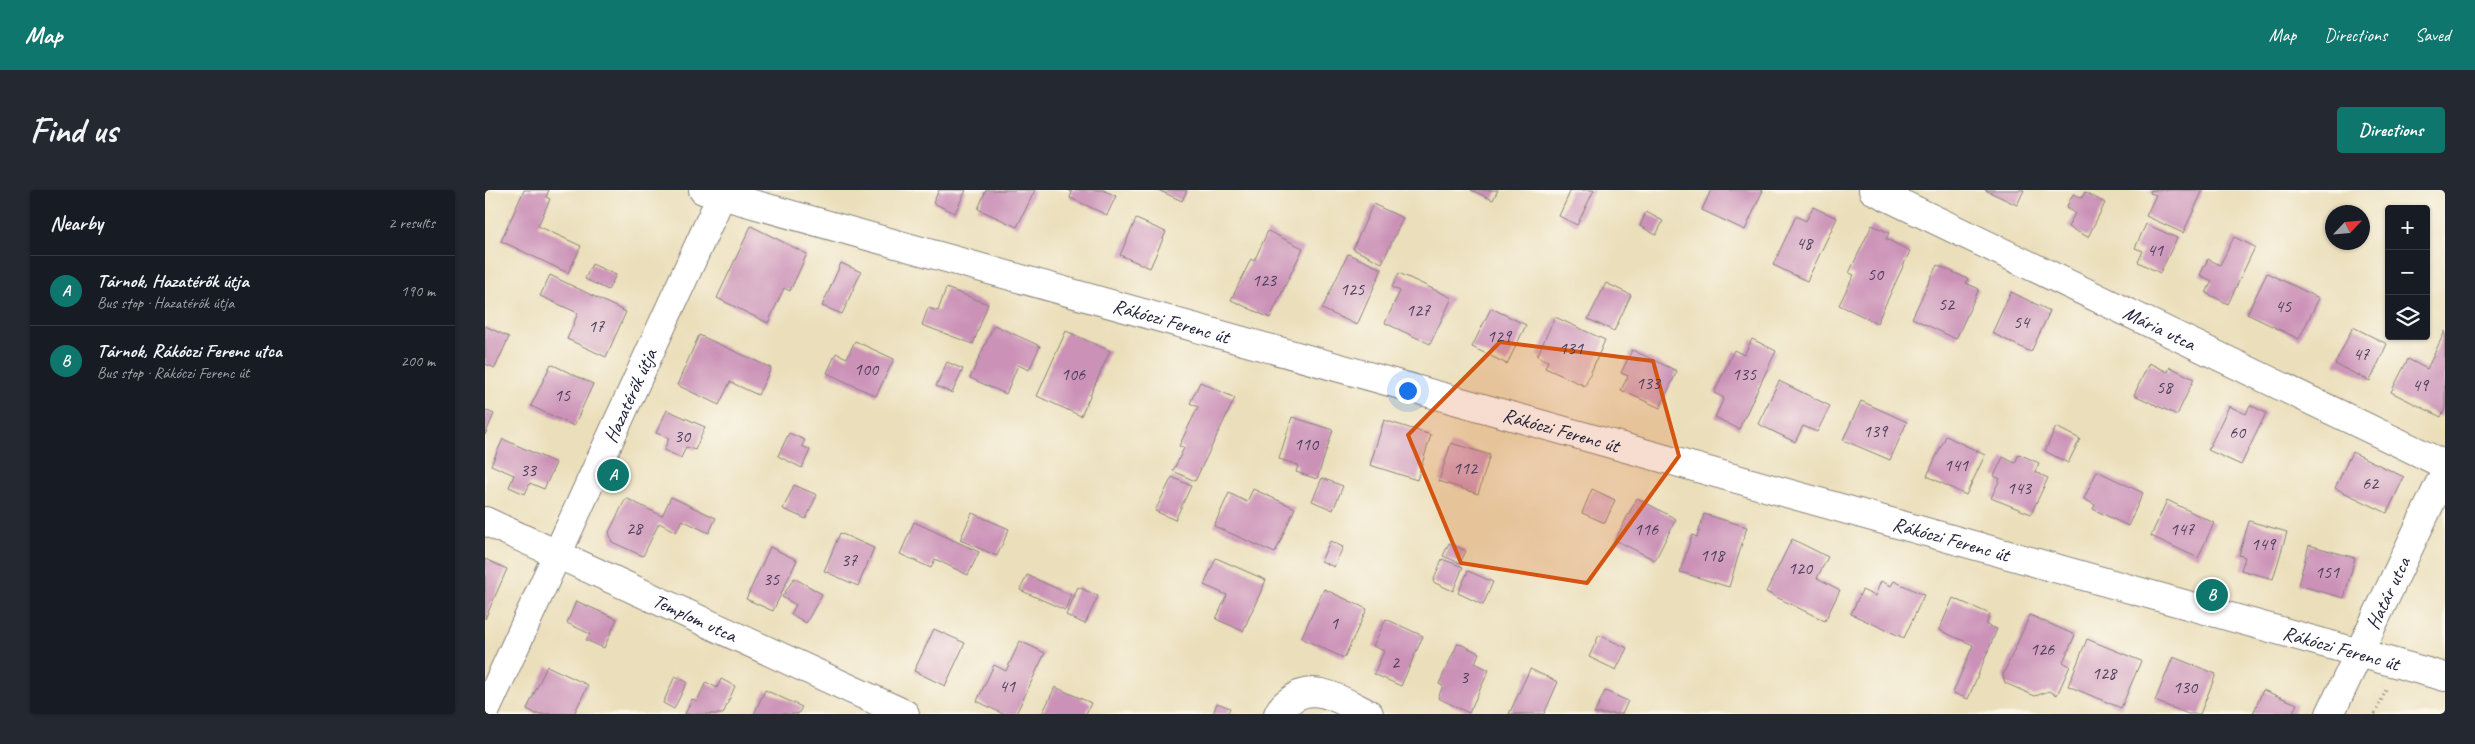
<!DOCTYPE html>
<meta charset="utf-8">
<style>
:root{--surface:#171b24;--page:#242831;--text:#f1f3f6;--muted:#9ea1a6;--line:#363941;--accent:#0f766e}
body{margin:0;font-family:Caveat,sans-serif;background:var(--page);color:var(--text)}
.controls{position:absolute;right:15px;top:15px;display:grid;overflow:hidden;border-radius:5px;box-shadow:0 1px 4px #0004}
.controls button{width:45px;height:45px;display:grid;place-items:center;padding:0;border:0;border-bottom:1px solid var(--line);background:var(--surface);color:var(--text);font:25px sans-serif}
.compass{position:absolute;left:1840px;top:15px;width:45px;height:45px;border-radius:50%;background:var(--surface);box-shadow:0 1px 4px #0004;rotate:64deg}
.you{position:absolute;left:922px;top:200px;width:18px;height:18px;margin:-12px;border:4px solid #fff;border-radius:50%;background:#1a73e8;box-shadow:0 0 0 8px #1a73e833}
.badge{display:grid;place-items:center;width:32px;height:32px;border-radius:50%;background:var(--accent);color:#fff;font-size:16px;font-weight:700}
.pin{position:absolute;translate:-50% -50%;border:2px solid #fff;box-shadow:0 1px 5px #0006}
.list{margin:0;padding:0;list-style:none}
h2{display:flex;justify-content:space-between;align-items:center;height:65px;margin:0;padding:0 20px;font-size:21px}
h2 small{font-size:16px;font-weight:400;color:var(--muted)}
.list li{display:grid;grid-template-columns:32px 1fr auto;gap:15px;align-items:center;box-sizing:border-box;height:70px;padding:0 20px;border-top:1px solid var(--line)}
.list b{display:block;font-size:19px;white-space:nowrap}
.list p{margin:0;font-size:16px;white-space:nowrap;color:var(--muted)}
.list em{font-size:16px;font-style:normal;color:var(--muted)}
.icon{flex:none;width:28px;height:28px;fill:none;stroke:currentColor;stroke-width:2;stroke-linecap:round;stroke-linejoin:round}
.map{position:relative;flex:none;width:1960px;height:524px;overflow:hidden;border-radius:5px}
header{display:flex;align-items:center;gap:30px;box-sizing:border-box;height:70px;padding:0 25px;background:var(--accent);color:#fff}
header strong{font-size:24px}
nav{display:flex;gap:28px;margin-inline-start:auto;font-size:18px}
.intro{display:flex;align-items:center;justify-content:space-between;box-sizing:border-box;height:120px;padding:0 30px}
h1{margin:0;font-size:35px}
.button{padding:12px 22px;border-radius:5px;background:var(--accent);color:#fff;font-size:18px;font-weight:700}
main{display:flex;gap:30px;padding:0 30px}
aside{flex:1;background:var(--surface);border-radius:5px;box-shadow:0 1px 4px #0004}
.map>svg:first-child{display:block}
.building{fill:#cb91b7}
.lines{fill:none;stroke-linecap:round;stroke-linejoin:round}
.minor-casing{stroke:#86807b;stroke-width:30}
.path{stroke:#86807b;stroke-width:3;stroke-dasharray:1 4;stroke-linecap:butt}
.minor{stroke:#fff;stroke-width:28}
.marked{fill:#d45411;fill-opacity:0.2;stroke:#d45411;stroke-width:4;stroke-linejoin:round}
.labels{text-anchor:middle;stroke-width:4.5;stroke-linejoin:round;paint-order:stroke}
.number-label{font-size:18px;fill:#4c3e5a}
.street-label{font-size:20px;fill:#22223b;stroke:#fbf7ec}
</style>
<header>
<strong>Map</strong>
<nav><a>Map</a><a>Directions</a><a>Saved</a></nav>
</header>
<div class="intro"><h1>Find us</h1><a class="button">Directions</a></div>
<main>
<aside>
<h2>Nearby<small>2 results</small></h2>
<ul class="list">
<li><span class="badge">A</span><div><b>Tárnok, Hazatérők útja</b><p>Bus stop · Hazatérők útja</p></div><em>190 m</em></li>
<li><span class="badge">B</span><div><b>Tárnok, Rákóczi Ferenc utca</b><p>Bus stop · Rákóczi Ferenc út</p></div><em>200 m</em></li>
</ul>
</aside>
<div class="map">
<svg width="1960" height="524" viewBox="0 0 1960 524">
<rect width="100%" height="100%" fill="#fbf7ec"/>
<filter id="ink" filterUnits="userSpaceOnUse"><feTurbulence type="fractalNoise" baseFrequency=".02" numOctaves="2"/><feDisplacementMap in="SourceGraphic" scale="10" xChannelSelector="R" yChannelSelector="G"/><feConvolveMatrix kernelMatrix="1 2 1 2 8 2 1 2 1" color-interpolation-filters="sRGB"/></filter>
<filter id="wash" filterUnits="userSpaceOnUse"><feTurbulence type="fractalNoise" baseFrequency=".0096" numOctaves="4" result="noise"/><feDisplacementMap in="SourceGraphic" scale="20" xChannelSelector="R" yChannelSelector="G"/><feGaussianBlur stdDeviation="1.12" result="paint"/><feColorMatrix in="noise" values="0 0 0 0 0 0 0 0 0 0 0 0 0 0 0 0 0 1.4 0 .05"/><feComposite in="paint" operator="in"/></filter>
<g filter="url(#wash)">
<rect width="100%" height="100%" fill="#ebdfbb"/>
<g id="blocks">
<path class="building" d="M39,0H64L61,7L65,9L53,36L96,56L83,83L16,51Z
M454,0H481L470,23L448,13Z
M501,0H550L532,37L493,19Z
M583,0H618L631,6L622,25L585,8L587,2Z
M673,0H702L697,11Z
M986,0H1013L1008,10Z
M1086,0H1109L1092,35L1074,26Z
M1226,0H1278L1260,40L1217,20Z
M1500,0H1539L1532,15Z
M1666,0H1718L1698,43L1661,26L1671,5L1665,3Z
M1600,2L1620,13L1603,47L1583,37L1590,23L1581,18L1588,4L1597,8Z
M888,14L918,28L897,73L868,59Z
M1328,17L1352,28L1322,91L1288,75L1311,26L1321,31Z
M1161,22L1178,31L1171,45L1155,36Z
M651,29L681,42L665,78L635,65Z
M1661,34L1692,48L1675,83L1653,72L1658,61L1650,58Z
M1387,35L1404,43L1401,49L1425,61L1392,133L1354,115L1369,85L1364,83Z
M266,36L322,64L305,101L299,98L283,133L232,108Z
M783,41L818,58L785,128L746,110L766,69L769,71Z
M1749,47L1770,57L1743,114L1721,103L1727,91L1715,85L1723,69L1735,75Z
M863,64L897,79L872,135L837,119Z
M356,73L376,82L357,124L337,116Z
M107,74L131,85L123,100L100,89Z
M1452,75L1483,89L1481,93L1494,99L1471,149L1427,128Z
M914,83L967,108L945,154L900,133L915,101L907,97Z
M1782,83L1834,108L1814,149L1762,124Z
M65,85L141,122L121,167L82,149L93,123L55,106Z
M1121,93L1146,105L1129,141L1103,129Z
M461,98L503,114L488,154L437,135L443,118L453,121Z
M1526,102L1565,121L1546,162L1507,143Z
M1006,118L1041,135L1022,174L987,157Z
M1070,127L1120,150L1100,196L1060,178L1063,171L1052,166Z
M509,135L555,156L544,180L533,175L521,204L485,188Z
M0,136L24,147L10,178L0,174Z
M1868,137L1902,154L1885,191L1850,174Z
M581,141L625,161L596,226L552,206Z
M1960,141V218L1956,227L1906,202L1923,169L1942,179Z
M214,145L286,178L273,205L245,192L234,215L192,195Z
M1267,149L1291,161L1254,239L1230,227L1239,208L1229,203L1249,160L1259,165Z
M370,151L409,169L391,206L342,183L351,163L362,168Z
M1147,160L1192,181L1175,218L1136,200L1143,186L1136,183Z
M462,172L478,179L467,203L451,196Z
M1664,173L1683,182L1685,177L1709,189L1692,225L1649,205Z
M66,174L108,194L89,236L46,216Z
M1294,191L1345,216L1332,242L1318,236L1310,252L1273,234Z
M715,192L750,208L710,291L688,281L699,258L694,256L713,217L705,213Z
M1376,211L1422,232L1405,270L1358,250Z
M1765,215L1781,223L1756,275L1723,260L1744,216L1761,224Z
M0,220L9,224L0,245Z
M182,220L220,237L210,260L201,257L196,268L179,260L184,248L171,243Z
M807,227L848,240L832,289L811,282L813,275L794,269Z
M899,230L946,245L932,290L885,275Z
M1571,237L1595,249L1583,273L1560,261Z
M304,243L320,250L317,256L325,260L317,278L293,266Z
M1461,246L1500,265L1481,305L1442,286Z
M18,249L71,273L59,299L45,293L40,304L24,297L29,285L6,275Z
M966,253L1005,265L993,304L954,291Z
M1867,262L1919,287L1902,323L1850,298Z
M1534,264L1554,273L1550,282L1563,288L1546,324L1506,308L1515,289L1509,286L1518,267L1530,273Z
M1612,281L1658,303L1643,336L1608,319L1610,315L1599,309Z
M687,287L706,296L690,330L670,321Z
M837,288L858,296L848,320L827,311Z
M309,295L332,305L321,329L298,319Z
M768,299L810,318L790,363L729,336L744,303L762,312Z
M1107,299L1130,310L1120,333L1097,323Z
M186,307L231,328L224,343L197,330L191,342L174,333L158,366L127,352L124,342L141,308L177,326Z
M1152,308L1191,329L1170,370L1130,350Z
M1682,310L1729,333L1713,368L1666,346Z
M487,323L524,339L512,366L475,350Z
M1219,324L1262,337L1244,397L1195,382L1207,345L1212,347Z
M1764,331L1802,342L1788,389L1756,380L1760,367L1754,365Z
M429,332L494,362L483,385L450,369L446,378L415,364Z
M355,343L389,358L373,396L339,381Z
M1307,349L1343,367L1332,388L1355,400L1340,431L1281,402Z
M845,351L858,357L849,377L836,371Z
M964,353L981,361L975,373L958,366Z
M1824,355L1870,368L1859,408L1813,395Z
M285,357L312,370L288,421L261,409Z
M731,368L781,390L758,441L731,429L742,405L719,395Z
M0,369L22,379L0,429Z
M957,369L978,377L968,401L948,392Z
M983,381L1008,392L998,415L973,403Z
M542,385L586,405L580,420L535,400Z
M309,388L337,404L321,433L306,424L311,415L297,407Z
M1396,391L1406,396L1409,391L1439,405L1419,448L1366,424L1377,400L1390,406Z
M593,397L613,406L600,434L581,425Z
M839,399L882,419L859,468L816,448Z
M1468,408L1505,424L1501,435L1512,439L1483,509L1468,503L1488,455L1454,440Z
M91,411L132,429L119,458L101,450L105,444L82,433Z
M1545,425L1590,445L1578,472L1585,476L1572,505L1564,501L1550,506L1520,493L1518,485Z
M901,429L938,446L916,496L889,484L899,461L888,456Z
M449,439L480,453L460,496L429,481Z
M1114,445L1142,458L1131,480L1104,467Z
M1602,449L1656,471L1636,518L1583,496Z
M535,451L560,463L531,524H518L492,511L509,475L521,481Z
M973,453L994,463L990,473L1004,480L984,523L953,508L958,496L954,494Z
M1688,467L1731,484L1715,524H1703L1670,511Z
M62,476L103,495L89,524H51L42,519Z
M1045,479L1073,492L1059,524H1024Z
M190,486L202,492L189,519L178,513Z
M236,489L250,496L238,524H200L207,509L212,511L221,492L232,498Z
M570,497L606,513L601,524H557Z
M280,500L317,517L313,524H269Z
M1778,500L1812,514L1807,524H1768Z
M1120,501L1143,511L1137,524H1109Z
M732,513L745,518L742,524H728Z"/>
</g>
</g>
<g filter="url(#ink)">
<use href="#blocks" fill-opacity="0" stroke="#86807b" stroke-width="1"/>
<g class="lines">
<g class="minor-casing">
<g id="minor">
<path id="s1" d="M218,0L1960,487"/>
<path id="s2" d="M1388,0L1960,275"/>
<path id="s3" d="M0,331L420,524"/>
<path id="s4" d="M0,522L239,0"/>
<path d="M793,524C796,517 800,514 806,510C830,490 860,513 884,524"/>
<path id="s5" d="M1845,524L1960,282"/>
</g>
</g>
<path class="path" d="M1890,524L1901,500"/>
<use href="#minor" class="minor"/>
</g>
</g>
<path class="marked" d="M1015,152L1168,171L1194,266L1102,393L976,373L923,245Z"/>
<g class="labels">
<g class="number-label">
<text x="1319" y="59">48</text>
<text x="1670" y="66">41</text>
<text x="1390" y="90">50</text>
<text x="779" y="96">123</text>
<text x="867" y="105">125</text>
<text x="1461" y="120">52</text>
<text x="1798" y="122">45</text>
<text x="933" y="126">127</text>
<text x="1536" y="138">54</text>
<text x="111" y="142">17</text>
<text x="1014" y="152">129</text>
<text x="1086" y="164">131</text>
<text x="1876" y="170">47</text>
<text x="381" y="185">100</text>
<text x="588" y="190">106</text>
<text x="1259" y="190">135</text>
<text x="1163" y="199">133</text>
<text x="1935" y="201">49</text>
<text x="1679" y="203">58</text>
<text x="77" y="211">15</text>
<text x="1390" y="247">139</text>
<text x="1752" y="248">60</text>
<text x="197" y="252">30</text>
<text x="821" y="260">110</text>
<text x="1471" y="281">141</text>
<text x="980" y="284">112</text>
<text x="43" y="286">33</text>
<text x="1885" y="299">62</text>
<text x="1534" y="304">143</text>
<text x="149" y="344">28</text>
<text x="1161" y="345">116</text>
<text x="1697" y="345">147</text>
<text x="1778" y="360">149</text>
<text x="1227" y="371">118</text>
<text x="364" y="376">37</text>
<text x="1315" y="384">120</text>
<text x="1842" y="388">151</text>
<text x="286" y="395">35</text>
<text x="849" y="439">1</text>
<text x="1557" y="465">126</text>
<text x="910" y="478">2</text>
<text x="1619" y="489">128</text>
<text x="979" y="493">3</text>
<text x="522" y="502">41</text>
<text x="1700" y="503">130</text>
</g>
<g class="street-label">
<text dy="7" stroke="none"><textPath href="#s1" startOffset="486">Rákóczi Ferenc út</textPath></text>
<text dy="7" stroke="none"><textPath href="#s2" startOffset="318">Mária utca</textPath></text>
<text dy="7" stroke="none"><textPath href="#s4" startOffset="348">Hazatérők útja</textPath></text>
<text dy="7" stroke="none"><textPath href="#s1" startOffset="891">Rákóczi Ferenc út</textPath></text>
<text dy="7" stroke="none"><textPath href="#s1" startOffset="1296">Rákóczi Ferenc út</textPath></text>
<text dy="7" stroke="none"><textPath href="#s5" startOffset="134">Határ utca</textPath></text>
<text dy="7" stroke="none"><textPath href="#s3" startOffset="231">Templom utca</textPath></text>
<text dy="7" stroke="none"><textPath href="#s1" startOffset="1701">Rákóczi Ferenc út</textPath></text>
</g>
</g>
</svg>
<div class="controls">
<button>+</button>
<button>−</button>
<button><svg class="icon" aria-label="layers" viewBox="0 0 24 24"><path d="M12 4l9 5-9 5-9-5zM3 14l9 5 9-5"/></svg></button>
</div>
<svg class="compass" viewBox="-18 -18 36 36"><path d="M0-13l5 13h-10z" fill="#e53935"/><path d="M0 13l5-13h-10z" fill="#9ea1a6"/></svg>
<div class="you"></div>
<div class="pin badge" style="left:128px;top:285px">A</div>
<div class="pin badge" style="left:1727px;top:405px">B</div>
</div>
</main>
